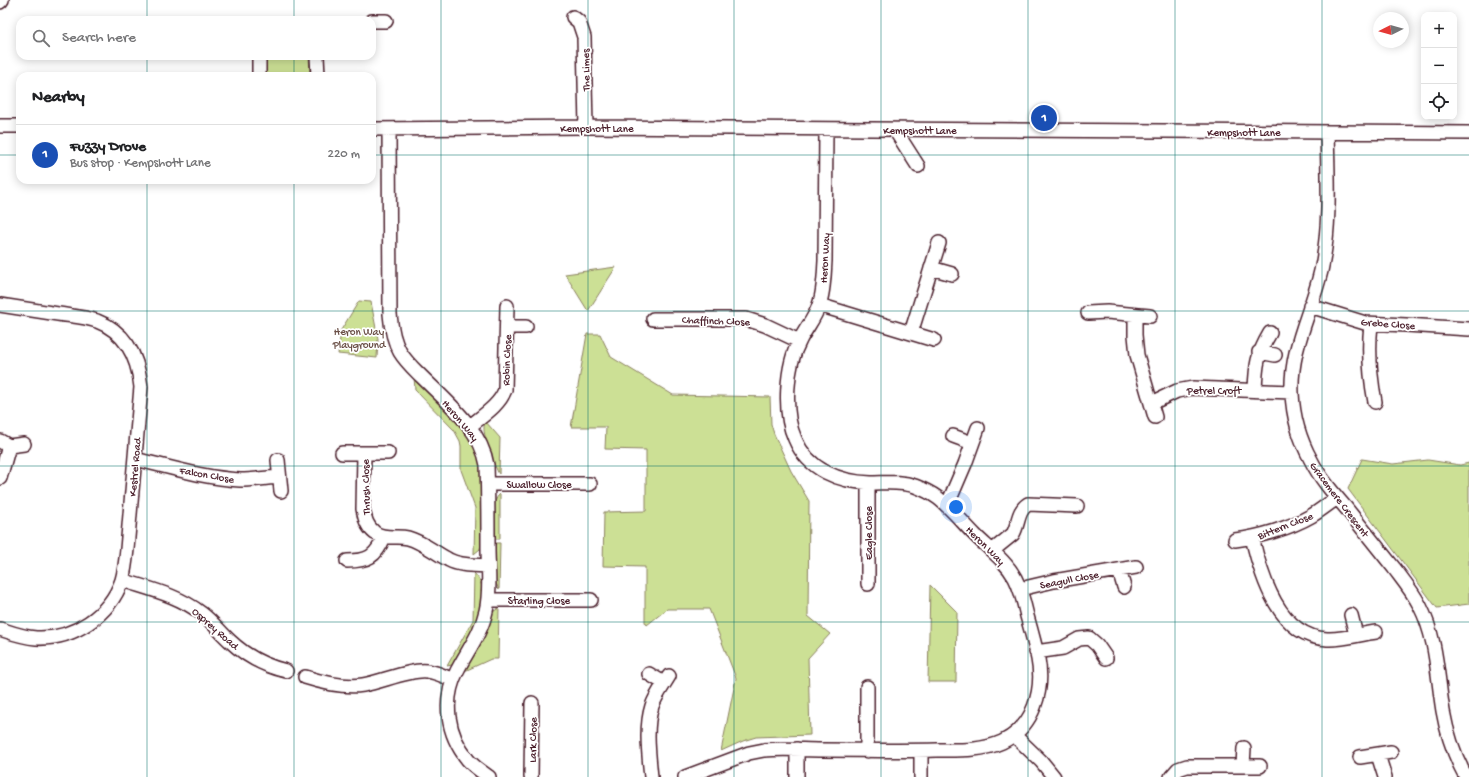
<!DOCTYPE html>
<meta charset="utf-8">
<style>
:root{--surface:#fff;--page:#f6f6f6;--text:#202124;--muted:#757577;--line:#e0e0e0;--accent:#db2777}
body{margin:0;font-family:"Gochi Hand",sans-serif;background:var(--page);color:var(--text)}
.controls{position:absolute;right:12px;top:12px;display:grid;overflow:hidden;border-radius:8px;box-shadow:0 2px 10px #0003}
.controls button{width:36px;height:36px;display:grid;place-items:center;padding:0;border:0;border-bottom:1px solid var(--line);background:var(--surface);color:var(--text);font:20px sans-serif}
.compass{position:absolute;left:1373px;top:12px;width:36px;height:36px;border-radius:50%;background:var(--surface);box-shadow:0 2px 10px #0003;rotate:264deg}
.you{position:absolute;left:956px;top:507px;width:14px;height:14px;margin:-10px;border:3px solid #fff;border-radius:50%;background:#1a73e8;box-shadow:0 0 0 6px #1a73e833}
.badge{display:grid;place-items:center;width:26px;height:26px;border-radius:50%;background:var(--accent);color:#fff;font-size:13px;font-weight:700}
.pin{position:absolute;translate:-50% -50%;border:2px solid #fff;box-shadow:0 1px 4px #0006}
.list{margin:0;padding:0;list-style:none}
h2{display:flex;justify-content:space-between;align-items:center;height:52px;margin:0;padding:0 16px;font-size:17px}
h2 small{font-size:13px;font-weight:400;color:var(--muted)}
.list li{display:grid;grid-template-columns:26px 1fr auto;gap:12px;align-items:center;box-sizing:border-box;height:60px;padding:0 16px;border-top:1px solid var(--line)}
.list b{display:block;font-size:15px;white-space:nowrap}
.list p{margin:0;font-size:13px;white-space:nowrap;color:var(--muted)}
.list em{font-size:13px;font-style:normal;color:var(--muted)}
.icon{flex:none;width:22px;height:22px;fill:none;stroke:currentColor;stroke-width:2;stroke-linecap:round;stroke-linejoin:round}
.map{position:relative;flex:none;width:1469px;height:777px;overflow:hidden}
.search{position:absolute;background:var(--surface);box-shadow:0 2px 10px #0003;left:16px;top:16px;width:360px;height:44px;display:flex;align-items:center;gap:10px;box-sizing:border-box;padding:0 14px;border-radius:12px;color:var(--muted);font-size:15px}
.panel{position:absolute;background:var(--surface);box-shadow:0 2px 10px #0003;left:16px;top:72px;width:360px;height:112px;border-radius:12px}
.map>svg:first-child{display:block}
.green{fill:#cce095;stroke:#8b8060}
.lines{fill:none;stroke-linecap:round;stroke-linejoin:round}
.minor-casing{stroke:#4a1f2b;stroke-width:16}
.minor{stroke:#fff;stroke-width:13}
.grid{fill:none;stroke:#0f766e;stroke-width:1;stroke-opacity:0.55}
.labels{text-anchor:middle;stroke-width:3.5;stroke-linejoin:round;paint-order:stroke}
.street-label{font-size:11px;fill:#4a1f2b;stroke:#fff}
.park-label{font-size:11px;fill:#6a4f46;stroke:#fff}
</style>
<div class="map">
<svg width="1469" height="777" viewBox="0 0 1469 777">
<rect width="100%" height="100%" fill="#fff"/>
<filter id="ink" filterUnits="userSpaceOnUse"><feTurbulence type="fractalNoise" baseFrequency=".025" numOctaves="2"/><feDisplacementMap in="SourceGraphic" scale="8" xChannelSelector="R" yChannelSelector="G"/><feConvolveMatrix kernelMatrix="1 2 1 2 8 2 1 2 1" color-interpolation-filters="sRGB"/></filter>
<g filter="url(#ink)">
<path class="green" d="M265,56H309L310,76H264Z
M616,267L588,311L565,274Z
M359,301L371,302L378,339L377,358L338,354L341,330Z
M587,334H600L611,357L673,395L770,397L771,424L774,434L791,471L809,501L808,616L830,634L808,658L810,735L756,737L743,741L721,751L736,678L709,609H667L647,625L645,622V567L603,566L604,512L646,511V450L605,449L606,427H571Z
M414,377L463,428L472,441L481,462L482,495L481,544L480,549L474,554L475,508L461,470V446L460,441L454,430L415,390Z
M486,422L500,438L499,474C495,468 483,435 484,428C484,425 484,425 486,422Z
M1362,459L1393,464L1428,460L1460,465L1469,463V604L1437,608L1348,489Z
M500,494V539H494C494,526 490,502 500,494Z
M494,543H500L499,590L495,581Z
M474,573C498,596 468,639 456,661L452,665L447,666L473,620Z
M930,585L957,612L956,682H928Z
M499,608L498,659H491L467,670H465L485,635L491,616L494,611Z"/>
<g class="lines">
<g class="minor-casing">
<path id="minor" d="M0,2L2,0
M573,17L579,22L584,37L586,127
M372,21H386
M317,56L318,76
M259,76V56
M0,126H20
M372,129L586,127L1469,133
M389,129L390,314C391,327 393,340 400,352C406,362 414,369 422,377C447,402 481,429 487,465C488,493 488,520 488,548C488,568 491,591 486,611C481,634 467,651 457,671C442,701 447,734 468,760C473,766 482,772 489,777
M895,130L918,166
M1327,132C1328,178 1331,226 1321,271C1311,314 1290,348 1292,393C1293,416 1300,440 1311,460C1320,478 1333,493 1346,508C1362,528 1378,548 1394,568C1403,580 1413,592 1420,606C1437,639 1437,675 1443,711C1447,734 1455,757 1466,777
M931,268L952,274
M0,305C19,308 39,311 58,314C71,316 85,317 97,321C126,332 138,358 141,387L127,549C126,559 125,570 122,580C110,615 73,640 36,638C23,637 12,633 0,629
M819,305L934,340
M1310,306L1365,323L1406,325L1469,329
M1088,313L1107,312L1150,316
M1135,315V335L1137,355L1155,417
M653,319H746L765,325L799,341
M1371,324C1368,351 1370,376 1375,402
M507,327H526
M911,333L939,243
M1259,352L1275,355
M1255,390C1256,365 1257,355 1270,333
M1152,403L1177,391L1193,388L1292,392
M469,427C482,416 499,406 505,390L507,306
M953,436L972,443
M0,441L9,446L24,444
M342,453H388
M364,453L363,509C365,519 367,527 375,533C386,540 397,535 408,538C423,542 435,553 449,560C460,566 475,565 488,566
M135,459C169,467 204,478 240,480C253,480 266,478 279,477
M278,460L281,491
M0,478L9,446
M868,483V584
M488,484H590
M947,506L965,464L978,428
M1252,537C1261,576 1279,637 1327,639C1343,640 1360,634 1376,632
M1235,540C1259,537 1290,528 1311,516C1320,511 1328,504 1337,498
M992,551L1013,534C1019,524 1017,511 1028,504L1077,506
M347,561C368,561 376,557 384,537
M1119,570L1124,587
M122,580C149,589 178,595 201,613C212,621 220,632 230,641C246,656 264,666 286,671
M1020,589L1054,581L1136,567
M488,600H591
M1351,615L1356,635
M1036,652L1063,648L1079,639L1089,638L1097,645L1106,658
M649,674L664,683
M305,677C324,683 344,688 363,685C381,682 411,669 427,671C436,672 444,676 453,680
M867,687V751
M1014,735L1041,761L1054,777
M1378,755L1385,777
M1360,757L1391,752
M1243,765L1244,748
M531,777L532,703
M651,777C649,755 645,728 652,706C656,695 663,686 669,676
M685,777L749,753L764,750C783,748 803,750 822,750C860,750 899,751 937,750C959,750 982,751 1002,742C1034,727 1044,690 1038,659C1035,644 1031,630 1027,616C1024,603 1021,589 1015,578C1006,561 989,549 976,536C963,523 952,509 938,498C931,493 923,489 915,486C901,481 885,483 871,483C839,482 808,470 795,439C783,413 786,365 800,340C806,328 815,318 819,305C824,292 824,276 825,261L826,129
M797,777V749
M921,777V751
M1171,777L1178,769L1187,766H1260"/>
</g>
<use href="#minor" class="minor"/>
</g>
</g>
<path class="grid" d="M147,0V20M294,0V20M441,0V777M588,0V777M734,0V777M881,0V777M1028,0V777M1175,0V777M1322,0V777M147,56V76M294,56V76M0,155H20M372,155H1469M147,180V777M294,180V777M0,311H1469M0,466H1469M0,622H1469"/>
<g class="labels">
<g class="street-label">
<text transform="translate(585 70) rotate(-91)" y="4">The Limes</text>
<text x="597" y="132">Kempshott Lane</text>
<text x="920" y="134">Kempshott Lane</text>
<text x="1244" y="136">Kempshott Lane</text>
<text transform="translate(824 258) rotate(-87)" y="4">Heron Way</text>
<text transform="translate(716 320) rotate(2)" y="4">Chaffinch Close</text>
<text transform="translate(1388 323) rotate(4)" y="4">Grebe Close</text>
<text transform="translate(506 360) rotate(-88)" y="4">Robin Close</text>
<text x="1214" y="394">Petrel Croft</text>
<text transform="translate(461 420) rotate(50)" y="4">Heron Way</text>
<text transform="translate(134 467) rotate(-85)" y="4">Kestrel Road</text>
<text transform="translate(207 474) rotate(10)" y="4">Falcon Close</text>
<text x="539" y="488">Swallow Close</text>
<text transform="translate(365 487) rotate(-91)" y="4">Thrush Close</text>
<text transform="translate(1340 499) rotate(53)" y="4">Gracemere Crescent</text>
<text transform="translate(1285 525) rotate(-21)" y="4">Bittern Close</text>
<text transform="translate(868 533) rotate(-90)" y="4">Eagle Close</text>
<text transform="translate(986 545) rotate(45)" y="4">Heron Way</text>
<text transform="translate(1069 579) rotate(-11)" y="4">Seagull Close</text>
<text x="539" y="604">Starling Close</text>
<text transform="translate(216 628) rotate(41)" y="4">Osprey Road</text>
<text transform="translate(532 740) rotate(-89)" y="4">Lark Close</text>
</g>
<g class="park-label">
<text x="359" y="335">Heron Way<tspan x="359" dy="13">Playground</tspan></text>
</g>
</g>
</svg>
<div class="controls">
<button>+</button>
<button>−</button>
<button><svg class="icon" aria-label="locate" viewBox="0 0 24 24"><circle cx="12" cy="12" r="6"/><path d="M12 2v4M12 18v4M2 12h4M18 12h4"/></svg></button>
</div>
<svg class="compass" viewBox="-18 -18 36 36"><path d="M0-13l5 13h-10z" fill="#e53935"/><path d="M0 13l5-13h-10z" fill="#757577"/></svg>
<div class="you"></div>
<div class="pin badge" style="left:1044px;top:118px;background:#1a4fb4">1</div>
<div class="search"><svg class="icon" aria-label="search" viewBox="0 0 24 24"><circle cx="10" cy="10" r="6"/><path d="M15 15l6 6"/></svg>Search here</div>
<section class="panel">
<h2>Nearby<small></small></h2>
<ul class="list">
<li><span class="badge" style="background:#1a4fb4">1</span><div><b>Fuzzy Drove</b><p>Bus stop · Kempshott Lane</p></div><em>220 m</em></li>
</ul>
</section>
</div>
